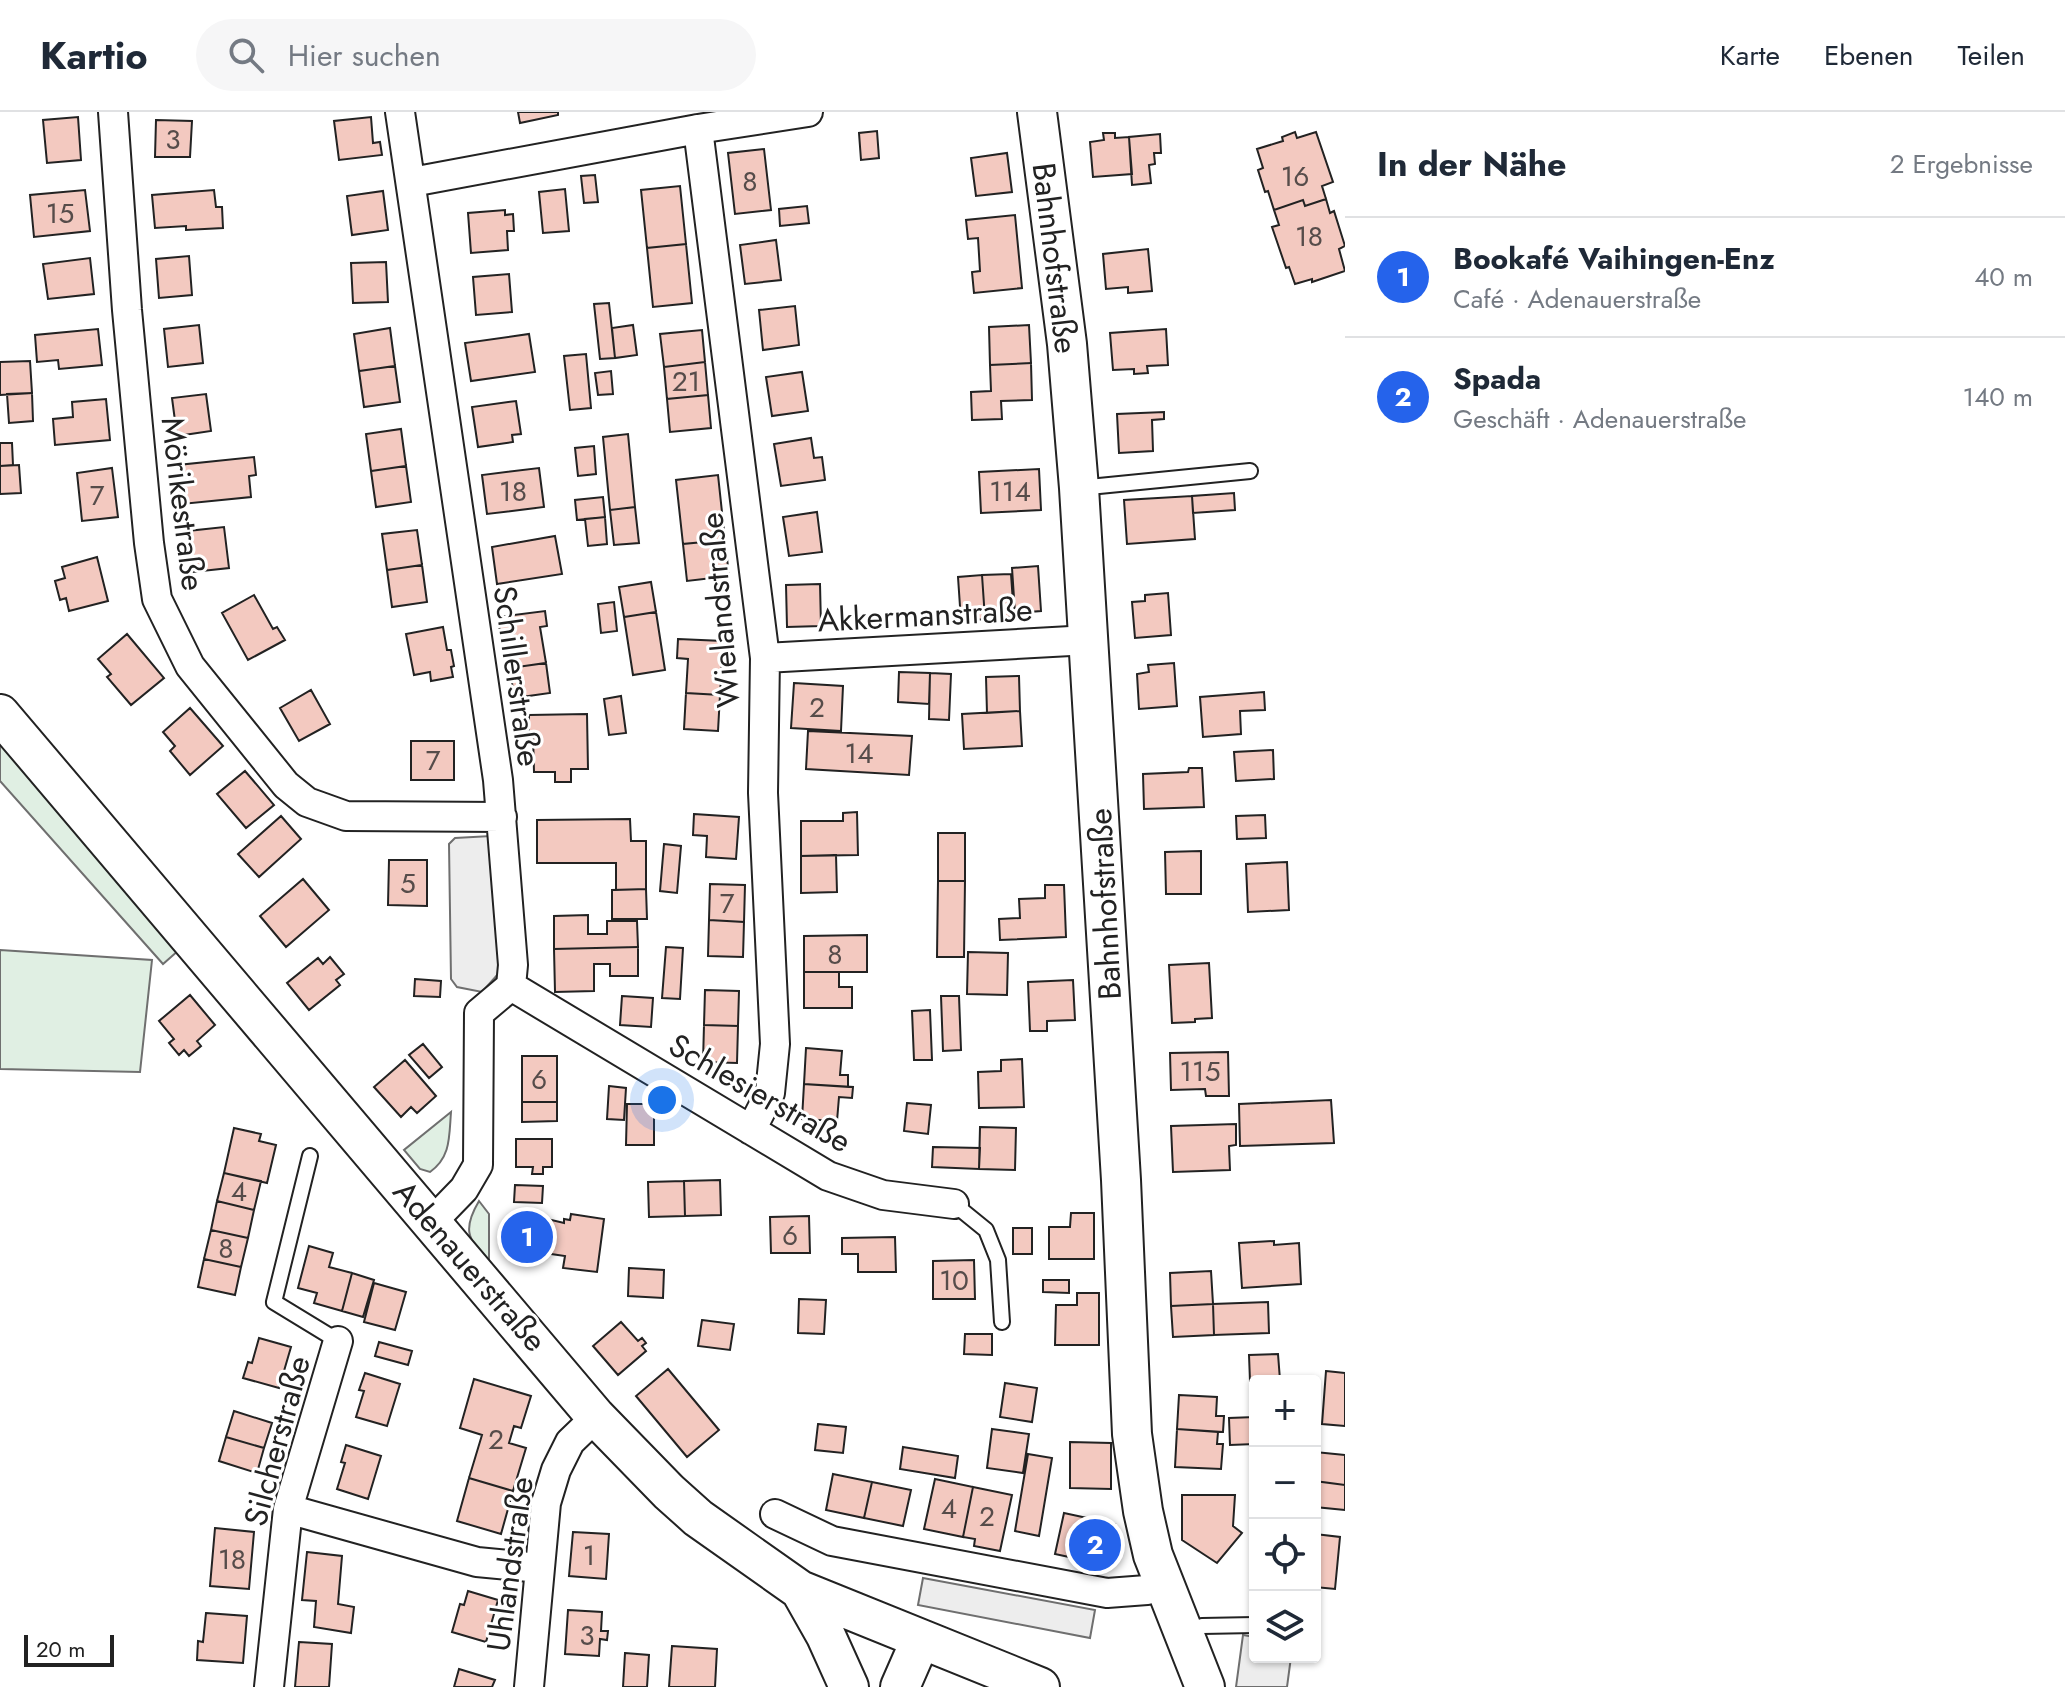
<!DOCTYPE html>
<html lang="de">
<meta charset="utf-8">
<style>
:root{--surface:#fff;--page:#f6f6f7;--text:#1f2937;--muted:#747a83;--line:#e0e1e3;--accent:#2563eb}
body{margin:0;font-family:Jost,sans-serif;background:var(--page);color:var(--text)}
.controls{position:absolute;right:24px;bottom:24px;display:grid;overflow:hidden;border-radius:8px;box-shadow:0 2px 6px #0004}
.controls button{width:72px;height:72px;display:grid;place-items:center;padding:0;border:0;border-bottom:2px solid var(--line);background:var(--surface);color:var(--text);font:40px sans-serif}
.scale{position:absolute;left:24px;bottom:20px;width:90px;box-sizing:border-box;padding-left:8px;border:4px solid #222;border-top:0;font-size:22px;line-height:28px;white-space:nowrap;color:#222;-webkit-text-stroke:6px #fff;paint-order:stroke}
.you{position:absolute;left:662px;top:988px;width:28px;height:28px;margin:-20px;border:6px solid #fff;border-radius:50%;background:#1a73e8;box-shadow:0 0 0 12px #1a73e833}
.badge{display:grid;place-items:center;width:52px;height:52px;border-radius:50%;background:var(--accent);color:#fff;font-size:26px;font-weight:700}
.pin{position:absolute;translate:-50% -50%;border:4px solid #fff;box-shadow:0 2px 8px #0006}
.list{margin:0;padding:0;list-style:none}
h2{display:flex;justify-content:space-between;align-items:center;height:104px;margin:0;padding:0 32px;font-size:34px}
h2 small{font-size:26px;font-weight:400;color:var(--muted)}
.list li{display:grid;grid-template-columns:52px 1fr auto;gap:24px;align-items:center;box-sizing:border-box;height:120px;padding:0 32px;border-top:2px solid var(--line)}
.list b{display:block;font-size:30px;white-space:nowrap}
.list p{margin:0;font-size:26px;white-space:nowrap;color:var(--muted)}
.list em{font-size:26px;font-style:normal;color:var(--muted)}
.icon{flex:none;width:44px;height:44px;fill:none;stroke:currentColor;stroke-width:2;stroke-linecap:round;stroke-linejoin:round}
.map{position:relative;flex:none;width:1345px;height:1575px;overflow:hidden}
header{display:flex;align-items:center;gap:48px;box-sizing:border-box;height:112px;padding:0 40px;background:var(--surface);border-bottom:2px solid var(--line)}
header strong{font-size:38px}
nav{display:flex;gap:44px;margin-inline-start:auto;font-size:28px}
.search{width:560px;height:72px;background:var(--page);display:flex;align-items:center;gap:20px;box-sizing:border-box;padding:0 28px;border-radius:44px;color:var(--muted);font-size:30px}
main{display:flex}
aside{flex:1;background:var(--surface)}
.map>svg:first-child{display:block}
.green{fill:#e0efe3;stroke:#6f6f6f;stroke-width:2}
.parking{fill:#ededed;stroke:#6f6f6f;stroke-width:2}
.building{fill:#f3c9c0;stroke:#222;stroke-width:2}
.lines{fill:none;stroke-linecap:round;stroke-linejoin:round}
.lane-casing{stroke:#222;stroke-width:18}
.street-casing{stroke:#222;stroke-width:32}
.secondary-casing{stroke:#222;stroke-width:42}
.lane{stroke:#fff;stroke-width:14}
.street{stroke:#fff;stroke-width:28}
.secondary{stroke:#fff;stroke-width:38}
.labels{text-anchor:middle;stroke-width:6;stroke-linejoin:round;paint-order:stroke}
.number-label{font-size:28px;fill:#564c4a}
.street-label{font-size:32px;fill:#222;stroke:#fff}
</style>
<header>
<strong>Kartio</strong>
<div class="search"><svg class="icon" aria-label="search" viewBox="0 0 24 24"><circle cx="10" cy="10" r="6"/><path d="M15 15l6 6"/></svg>Hier suchen</div>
<nav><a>Karte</a><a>Ebenen</a><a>Teilen</a></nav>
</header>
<main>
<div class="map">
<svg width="1345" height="1575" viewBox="0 0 1345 1575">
<rect width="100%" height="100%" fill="#fff"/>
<path class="green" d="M0,630L179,838L163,852L0,669Z
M0,838L152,848L140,960L0,957Z
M451,1000C449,1025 451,1045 430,1060L420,1057L404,1038Z
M479,1089L489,1102V1148L486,1149C467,1126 463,1116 479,1089Z"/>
<path class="parking" d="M491,724L499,861L482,880L457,875L451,867L449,732L455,726Z
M923,1466L1095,1498L1090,1526L918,1493Z
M1243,1523L1255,1525V1545H1291L1287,1575H1236Z"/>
<path class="building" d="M518,0H558V3L520,11Z
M78,5L81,48L47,51L43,8Z
M371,5L373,31L380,30L382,43L339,48L334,9Z
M156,8L192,9L190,45H155Z
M877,19L879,46L861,48L859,21Z
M1295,20L1297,26L1316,20L1333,70L1322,74L1326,87L1305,94L1303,88L1274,98L1268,79L1265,80L1258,58L1263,56L1257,37L1283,29L1282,25Z
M1103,21H1115V26L1129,25L1132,62L1093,65L1090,30L1104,28Z
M1160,22L1161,41H1154L1155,52L1149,53L1151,71L1132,73L1129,25Z
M764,37L771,98L735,102L728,41Z
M1007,41L1012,80L976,84L971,46Z
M595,63L598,90L584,91L581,64Z
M680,74L686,132L647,136L641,78Z
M565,77L569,119L543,121L539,80Z
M85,78L90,119L34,125L30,83Z
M214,78L216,95H222L223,116L186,118V114L155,116L152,83Z
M383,79L388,118L352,123L347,84Z
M1326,87L1330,101L1334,99L1345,134L1339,137L1345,159L1312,170V167L1295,172L1289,155L1286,156L1272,115L1279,113L1274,98L1303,88L1305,94Z
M807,94L809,111L780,114L779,97Z
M505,98V103L513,102L514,119H507L508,138L471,141L468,101Z
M1015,103L1022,176L974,181L972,160L980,159L978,126L968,127L966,108Z
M776,128L781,168L745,172L740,133Z
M686,132L692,191L653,195L647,136Z
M1148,137L1152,179L1128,181V175L1106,177L1103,142Z
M189,144L192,183L159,186L156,147Z
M90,146L94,182L48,187L43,152Z
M386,150L388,190L353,191L351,151Z
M509,162L512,200L476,203L473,165Z
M609,191L615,246L600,247L594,192Z
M795,194L799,233L763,238L759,198Z
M199,213L203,251L168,255L164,217Z
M633,213L637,243L615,246L612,216Z
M1029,213L1031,251L990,253L989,215Z
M390,216L395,254L359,259L354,222Z
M98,217L102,253L59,257L58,248L37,250L35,223Z
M1166,217L1168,253L1147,254L1148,261L1134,262V257L1113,258L1110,221Z
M702,218L705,250L664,255L660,222Z
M529,222L535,260L471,269L465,231Z
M586,242L591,296L570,298L564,244Z
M30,249L32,281L0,283V250Z
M705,250L708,283L667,287L664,255Z
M1031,251L1032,288L1001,289L1002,307L972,308L971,280L991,279L990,253Z
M395,254L400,290L364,295L359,259Z
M611,259L613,282L598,283L595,261Z
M802,260L808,299L772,304L766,265Z
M32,281L33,309L9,311L7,282Z
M206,282L211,319L177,324L172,286Z
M708,283L711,316L670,320L667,287Z
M106,287L110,328L55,333L53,307L73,305L72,290Z
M516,289L521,322L512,323L513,330L478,335L472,295Z
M1164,300V307L1152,308L1153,339L1119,341L1117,302Z
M401,317L406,354L371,359L366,322Z
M628,322L635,395L610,398L603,325Z
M811,326L814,346L822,345L825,368L781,374L774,332Z
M0,331H12L13,353L0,354Z
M594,334L596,362L578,364L575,336Z
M254,345L256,363L249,364L251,385L182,392L178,353Z
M19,353L21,381L0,382V354Z
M406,354L411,390L376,395L371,359Z
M112,356L118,405L82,409L77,361Z
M539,356L544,395L487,402L482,363Z
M1039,357L1041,398L981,401L979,360Z
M718,363L725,428L683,432L676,368Z
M1234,381L1235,398L1193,401L1192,384Z
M1192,384L1195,427L1127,432L1124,388Z
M603,385L605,405L577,408L575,388Z
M635,395L639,431L614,433L610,398Z
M817,400L822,440L789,444L783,405Z
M605,405L607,432L588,434L585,407Z
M224,415L229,456L193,460L188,419Z
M417,418L422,453L387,458L382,422Z
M555,424L562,462L497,472L492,435Z
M725,428L729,464L687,469L683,432Z
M97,445L108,489L69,499L66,486L60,488L55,469L65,466L62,455Z
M422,453L427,490L392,495L387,458Z
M1038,454L1041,499L1015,501L1012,456Z
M1011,462L1014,505L985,507L982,463Z
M982,463L985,507L961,509L958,465Z
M651,470L656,500L624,505L619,475Z
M820,472L821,514L787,515L786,473Z
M1168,481L1171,523L1135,526L1132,490L1145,489V483Z
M254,483L273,517L277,515L285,528L248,548L222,501Z
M614,490L617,519L601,521L598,492Z
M545,499L547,514L540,515L546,551L510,556L505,519L500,520L498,505Z
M656,500L665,558L633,563L624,505Z
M443,515L447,538H451L454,554L451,555L453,565L431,569L430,560L414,563L406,522Z
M127,522L164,566L131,593L107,565L111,562L98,547Z
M678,527L723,529L720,583L686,581L688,547L677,546Z
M546,551L550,581L514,586L510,556Z
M1174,551L1177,594L1139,597L1137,562L1149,560L1148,553Z
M899,560L930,561L929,592L898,590Z
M930,561L951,562L949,608L929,607Z
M1019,564L1020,599L987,601L986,565Z
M794,571L843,574L841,619L791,616Z
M311,578L330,612L299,629L280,596Z
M1264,580L1265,598L1240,599L1241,622L1203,625L1200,585Z
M686,581L720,583L718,619L684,617Z
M621,584L626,621L609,623L604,587Z
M190,596L223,634L190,663L170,639L175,634L163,620Z
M1020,599L1022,634L964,637L962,602Z
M587,602L588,657H571V670H555V660H534L533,623H529V603Z
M808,619L912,624L909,663L806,657Z
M411,629H454V668H411Z
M1273,638L1274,667L1236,669L1234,640Z
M1189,656H1202L1204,695L1144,697L1143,662L1188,660Z
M245,659L274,693L246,716L217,682Z
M857,700L858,743L801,744V709H843V701Z
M694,702L739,705L736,747L706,745L707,724L693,723Z
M1265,703L1266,726L1237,727L1236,704Z
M281,704L301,727L259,765L238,742Z
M630,707L631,729H646V777L616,778V751H537V708Z
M938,721H965V769H938Z
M664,732L681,734L677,781L660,779Z
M1201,739V782H1166L1165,740Z
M836,743L837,780L801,781V744Z
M389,748H427V794L388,793Z
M1287,750L1289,798L1248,800L1246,752Z
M303,767L329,798L286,835L260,804Z
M938,769H965L964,845H937Z
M710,772L745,773L744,810L709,808Z
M1045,773H1064L1066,825L1000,828L999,807L1020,806L1019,787L1045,786Z
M646,777L647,807H612V778Z
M588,803V822H607V809H637L638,835L554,837V804Z
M709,808L744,810L743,845L708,844Z
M867,823V860H804V824Z
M638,835V864H610V852H594V879L555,880L554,837Z
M666,835L683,836L680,887L662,886Z
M968,840L1008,841L1007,883L967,882Z
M330,845L344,862L336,868L340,873L309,898L287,871L318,846L323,852Z
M1209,851L1212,906L1195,907V910L1172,911L1169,853Z
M804,860H839V875H852V896H804Z
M415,867L441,869L440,885L414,884Z
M1073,868L1075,908L1047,909V919H1030L1028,870Z
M705,878L739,879L738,914L704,913Z
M190,883L215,913L197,929L201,934L189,944L184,938L179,943L169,931L174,927L159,909Z
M622,884L653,886L651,915L620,913Z
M941,884H959L961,938L943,939Z
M930,898L932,948H914L912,899Z
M704,913L738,914L737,951L703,950Z
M423,932L442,955L429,966L409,943Z
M806,936L842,939L840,963H848V975L804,972Z
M1228,940L1229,984H1206L1205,977L1171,978L1170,941Z
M522,944H557V990H522Z
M1022,947L1024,995L979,996L978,960L1001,959V948Z
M405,948L436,984L417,1001L411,995L401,1005L374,975Z
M804,972L853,975L852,986L839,985L837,1009L802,1007Z
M609,974L626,976L624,1008L607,1007Z
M1331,988L1334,1031L1240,1034L1239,992Z
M522,990H557V1009L522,1010Z
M907,991L931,993L928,1022L904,1019Z
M627,992H654V1033H626Z
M1236,1012V1033L1229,1034L1230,1058L1173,1060L1171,1014Z
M980,1015L1016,1016L1015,1058L979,1057Z
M234,1016L261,1022L259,1029L276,1033L267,1071L224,1061Z
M516,1027H552V1055H543V1062H532L533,1055H516Z
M933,1035L980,1036L979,1057L932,1055Z
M224,1061L261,1069L254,1098L217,1089Z
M720,1068L721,1103L685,1104L684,1069Z
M684,1069L685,1104L649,1105L648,1070Z
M515,1073L543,1074L542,1091L514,1090Z
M217,1089L254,1098L248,1126L211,1118Z
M1071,1101H1094V1147H1049V1115H1070Z
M571,1102L604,1107L597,1160L563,1156L565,1144L544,1141L543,1149L533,1148V1143L514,1141L519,1106L539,1109V1105L564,1111V1107L570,1108Z
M809,1104L810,1141H771L770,1105Z
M1013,1116H1032V1142H1013Z
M211,1118L248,1126L241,1155L204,1147Z
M895,1125L896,1160H858V1142H842V1126Z
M1274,1129V1133L1299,1131L1301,1172L1242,1176L1239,1131Z
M309,1134L333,1141L329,1155L352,1161L342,1199L314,1191L317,1181L298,1176Z
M204,1147L241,1155L235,1183L198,1175Z
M974,1148L975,1187H933V1149Z
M629,1156L664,1158L663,1186L628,1184Z
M1211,1159L1213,1192L1171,1194L1170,1161Z
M352,1161L374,1168L363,1205L342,1199Z
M1043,1168H1069V1181L1043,1180Z
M374,1171L406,1180L395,1218L364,1210Z
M1077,1181H1099V1233H1055L1056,1193H1077Z
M799,1187L826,1188L824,1222L798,1221Z
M1268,1190L1269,1221L1214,1223L1213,1192Z
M1213,1192L1214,1223L1173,1225L1171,1194Z
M702,1208L734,1212L730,1238L698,1234Z
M621,1210L638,1229L642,1226L646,1231L642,1234L646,1239L618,1263L593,1234Z
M965,1222H992V1243L964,1242Z
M259,1226L291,1235L279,1276L243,1266L248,1250L252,1251Z
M379,1230L412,1239L408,1253L375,1244Z
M1278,1242L1280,1268L1250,1269L1249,1243Z
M668,1257L719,1318L687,1345L636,1284Z
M1326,1259L1345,1261V1314L1322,1312Z
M365,1261L400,1272L387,1314L356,1305L364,1279L359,1278Z
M474,1267L531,1284L521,1316L514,1314L509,1331L526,1336L513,1379L469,1366L482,1323L460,1316Z
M1005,1271L1037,1276L1032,1310L1000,1305Z
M1179,1283L1217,1285L1216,1304H1224L1223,1320L1177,1317Z
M234,1299L272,1311L264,1336L226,1325Z
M1255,1305V1332L1230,1333L1229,1306Z
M818,1312L846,1315L843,1341L815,1338Z
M992,1317L1029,1322L1023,1361L987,1356Z
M1177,1317L1218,1320L1217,1332H1223L1221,1357L1175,1355Z
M226,1325L264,1336L257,1361L219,1349Z
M1070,1330L1111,1331V1377L1070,1376Z
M346,1333L381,1344L368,1387L337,1377L345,1351L341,1350Z
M903,1335L958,1344L955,1366L900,1357Z
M1315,1340L1345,1343V1373L1315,1369Z
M1028,1342L1052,1346L1039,1424L1015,1419Z
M833,1362L872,1370L864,1406L826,1398Z
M469,1366L513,1379L501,1422L457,1409Z
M935,1367L973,1375L963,1425L924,1417Z
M1315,1369L1345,1373V1398L1315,1395Z
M872,1370L911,1378L903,1414L864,1406Z
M973,1375L1012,1383L1000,1439L974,1434L975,1427L963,1425Z
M1182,1383H1235L1233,1414L1242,1421L1217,1451L1182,1428Z
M1064,1401L1115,1412L1106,1453L1055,1442Z
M215,1416L254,1420L249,1477L210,1474Z
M573,1420L609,1422L606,1467L569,1464Z
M1315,1422L1340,1425L1335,1477L1315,1475Z
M307,1440L342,1444L338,1492L354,1495L351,1521L314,1515L316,1489L302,1488Z
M468,1479L498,1488L486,1530L452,1520L460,1492L464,1493Z
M568,1498L602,1500L601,1519H608L607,1528L600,1527L599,1544L565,1542Z
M206,1501L247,1504L243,1551L197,1548L198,1529L203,1530Z
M299,1530L332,1532L329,1575H295Z
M672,1534L717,1537L715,1575H669Z
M625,1541L649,1543L647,1575H623Z
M459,1557L495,1568L492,1575H454Z"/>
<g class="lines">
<g class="lane-casing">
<path id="lane" d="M1079,376L1250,359
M310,1044L274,1190L338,1229
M954,1092L986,1118L998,1148L1002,1210
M1185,1522L1202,1514L1255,1513"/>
</g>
<g class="street-casing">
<path id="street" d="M113,0L127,198L149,431L157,487L190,554L286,673L307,690L346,704L502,705
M400,0L498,668L513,853L511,874L479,901L478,1053L464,1077L432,1110
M698,17L765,546L763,681L775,932L770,981L751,1018
M412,70L698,17L808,0
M765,546L1089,528
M511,874L828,1064L883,1083L954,1092
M288,1397L477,1450L540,1456
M775,1402L832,1429L1107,1481L1147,1478L1165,1472
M269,1575L288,1397L338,1229
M529,1575L546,1391L556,1358L570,1330L596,1305"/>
</g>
<g class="secondary-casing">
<path id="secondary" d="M1037,0L1067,232L1079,376L1121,1068L1132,1322L1143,1399L1153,1443L1205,1575
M0,602L596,1305L669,1380L698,1406L800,1478L1040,1575
M800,1478L826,1524L849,1575
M900,1575L921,1527"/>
</g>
<use href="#lane" class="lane"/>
<use href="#street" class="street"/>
<use href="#secondary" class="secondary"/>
</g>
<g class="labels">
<g class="number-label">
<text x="173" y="37">3</text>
<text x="1295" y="74">16</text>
<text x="750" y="79">8</text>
<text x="60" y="111">15</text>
<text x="1309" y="134">18</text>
<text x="686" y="279">21</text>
<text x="513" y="389">18</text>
<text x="1010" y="389">114</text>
<text x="97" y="393">7</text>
<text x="817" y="605">2</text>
<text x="859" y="651">14</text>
<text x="433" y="658">7</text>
<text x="408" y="781">5</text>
<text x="727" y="801">7</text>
<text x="835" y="852">8</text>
<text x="1200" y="969">115</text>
<text x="539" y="977">6</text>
<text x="239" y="1089">4</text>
<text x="790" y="1133">6</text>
<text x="226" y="1146">8</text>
<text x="954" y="1178">10</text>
<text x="496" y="1337">2</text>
<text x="949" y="1406">4</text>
<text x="987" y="1414">2</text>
<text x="589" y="1453">1</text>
<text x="232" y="1457">18</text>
<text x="587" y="1533">3</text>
</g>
<g class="street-label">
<text transform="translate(1055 146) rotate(83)" y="11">Bahnhofstraße</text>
<text transform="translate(183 392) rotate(83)" y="11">Mörikestraße</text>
<text transform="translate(720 498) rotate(-95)" y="11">Wielandstraße</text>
<text transform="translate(925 503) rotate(-3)" y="11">Akkermanstraße</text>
<text transform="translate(517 564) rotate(82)" y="11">Schillerstraße</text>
<text transform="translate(1105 792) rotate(-93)" y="11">Bahnhofstraße</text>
<text transform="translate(760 981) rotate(30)" y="11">Schlesierstraße</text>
<text transform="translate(470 1154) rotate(49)" y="11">Adenauerstraße</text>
<text transform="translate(277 1329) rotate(-75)" y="11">Silcherstraße</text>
<text transform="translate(510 1452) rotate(-82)" y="11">Uhlandstraße</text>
</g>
</g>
</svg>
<div class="controls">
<button>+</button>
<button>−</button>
<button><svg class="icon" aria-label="locate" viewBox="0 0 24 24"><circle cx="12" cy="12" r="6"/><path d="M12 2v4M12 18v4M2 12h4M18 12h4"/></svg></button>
<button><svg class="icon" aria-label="layers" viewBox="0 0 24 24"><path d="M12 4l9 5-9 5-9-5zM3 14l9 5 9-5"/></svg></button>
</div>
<div class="scale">20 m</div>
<div class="you"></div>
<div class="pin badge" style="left:527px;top:1125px">1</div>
<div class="pin badge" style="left:1095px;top:1433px">2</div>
</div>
<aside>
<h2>In der Nähe<small>2 Ergebnisse</small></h2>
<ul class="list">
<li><span class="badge">1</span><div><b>Bookafé Vaihingen-Enz</b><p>Café · Adenauerstraße</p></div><em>40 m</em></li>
<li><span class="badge">2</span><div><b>Spada</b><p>Geschäft · Adenauerstraße</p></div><em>140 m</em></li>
</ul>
</aside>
</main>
